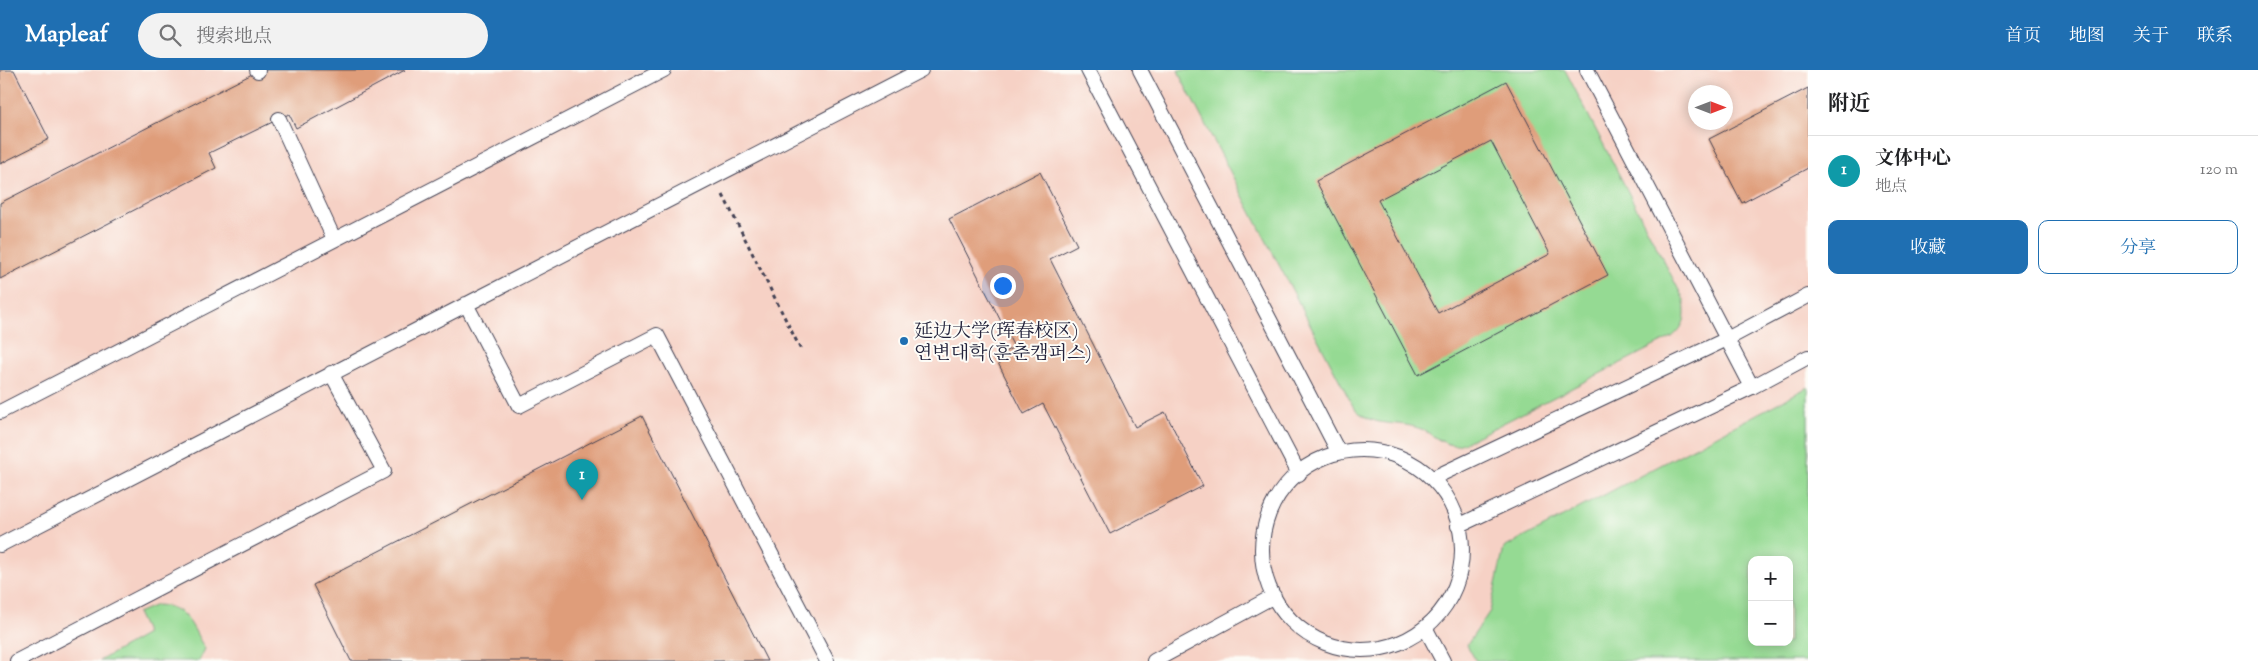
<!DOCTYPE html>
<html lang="zh">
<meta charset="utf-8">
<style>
:root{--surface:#fff;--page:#f2f2f2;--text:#202124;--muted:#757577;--line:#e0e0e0;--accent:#1f6fb2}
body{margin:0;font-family:"Sorts Mill Goudy","Noto Serif SC","Noto Serif KR",serif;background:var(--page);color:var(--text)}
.controls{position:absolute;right:15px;bottom:15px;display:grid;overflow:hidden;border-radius:10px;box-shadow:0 2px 12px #0003}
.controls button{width:45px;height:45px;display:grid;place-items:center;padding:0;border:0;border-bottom:1px solid var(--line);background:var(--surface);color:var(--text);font:25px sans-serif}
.compass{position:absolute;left:1688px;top:15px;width:45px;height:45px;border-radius:50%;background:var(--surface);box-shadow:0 2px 12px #0003;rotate:90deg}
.you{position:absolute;left:1002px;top:215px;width:18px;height:18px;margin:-12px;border:4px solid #fff;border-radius:50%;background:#1a73e8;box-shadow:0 0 0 8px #1a73e833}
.badge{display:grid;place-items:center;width:32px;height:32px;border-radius:50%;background:var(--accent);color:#fff;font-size:16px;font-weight:700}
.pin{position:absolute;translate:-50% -41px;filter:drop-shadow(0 1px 2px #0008)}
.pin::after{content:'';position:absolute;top:26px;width:18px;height:15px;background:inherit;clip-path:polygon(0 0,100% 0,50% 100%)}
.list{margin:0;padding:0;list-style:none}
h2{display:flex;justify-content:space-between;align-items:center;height:65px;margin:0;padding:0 20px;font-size:21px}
h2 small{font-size:16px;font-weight:400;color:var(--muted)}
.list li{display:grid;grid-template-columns:32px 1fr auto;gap:15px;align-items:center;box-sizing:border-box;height:70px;padding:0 20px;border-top:1px solid var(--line)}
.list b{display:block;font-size:19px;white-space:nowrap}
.list p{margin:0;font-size:16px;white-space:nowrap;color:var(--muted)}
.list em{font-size:16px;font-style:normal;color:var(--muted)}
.actions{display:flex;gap:10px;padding:15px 20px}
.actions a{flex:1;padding:11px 0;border:1px solid var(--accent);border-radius:10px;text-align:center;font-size:18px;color:var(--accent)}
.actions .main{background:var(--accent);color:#fff}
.icon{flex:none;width:28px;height:28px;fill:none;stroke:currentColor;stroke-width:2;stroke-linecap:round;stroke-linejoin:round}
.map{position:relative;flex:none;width:1808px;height:591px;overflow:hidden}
header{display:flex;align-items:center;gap:30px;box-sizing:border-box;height:70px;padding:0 25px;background:var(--accent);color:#fff}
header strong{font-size:24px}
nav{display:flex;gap:28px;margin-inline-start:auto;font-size:18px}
.search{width:350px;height:45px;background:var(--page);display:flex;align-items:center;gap:12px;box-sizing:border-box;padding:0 18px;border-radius:28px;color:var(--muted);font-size:19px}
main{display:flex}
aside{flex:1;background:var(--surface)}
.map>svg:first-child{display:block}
.built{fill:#f6d1c5;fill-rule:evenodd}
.green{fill:#95da93;stroke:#5c7e67;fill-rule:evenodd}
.building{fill:#df9d7a;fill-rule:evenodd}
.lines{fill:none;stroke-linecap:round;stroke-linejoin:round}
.lane-casing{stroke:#424052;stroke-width:16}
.path{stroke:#424052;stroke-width:3;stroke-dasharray:4 4;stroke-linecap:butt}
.lane{stroke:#fff;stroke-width:14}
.poi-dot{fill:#1f6fb2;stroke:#fdfcf7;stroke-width:2}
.labels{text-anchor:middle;stroke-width:4;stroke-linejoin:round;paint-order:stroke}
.poi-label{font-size:19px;fill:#22223b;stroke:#fdfcf7;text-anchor:start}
</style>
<header>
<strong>Mapleaf</strong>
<div class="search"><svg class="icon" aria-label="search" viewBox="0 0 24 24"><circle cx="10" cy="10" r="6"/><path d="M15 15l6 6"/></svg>搜索地点</div>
<nav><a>首页</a><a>地图</a><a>关于</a><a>联系</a></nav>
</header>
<main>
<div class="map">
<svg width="1808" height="591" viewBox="0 0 1808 591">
<rect width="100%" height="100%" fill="#fdfcf7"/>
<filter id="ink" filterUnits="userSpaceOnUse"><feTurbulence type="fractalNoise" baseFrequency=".02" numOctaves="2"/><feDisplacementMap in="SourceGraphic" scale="10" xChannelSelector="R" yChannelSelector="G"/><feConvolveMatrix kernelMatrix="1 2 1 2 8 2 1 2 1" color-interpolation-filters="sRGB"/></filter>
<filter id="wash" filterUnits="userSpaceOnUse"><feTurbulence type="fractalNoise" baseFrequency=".0096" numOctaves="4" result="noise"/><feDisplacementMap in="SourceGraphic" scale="20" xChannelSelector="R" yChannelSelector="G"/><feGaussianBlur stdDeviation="1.12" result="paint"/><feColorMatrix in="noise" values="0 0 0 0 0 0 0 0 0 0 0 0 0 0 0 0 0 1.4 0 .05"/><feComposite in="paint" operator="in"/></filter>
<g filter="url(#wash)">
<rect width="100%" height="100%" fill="#f5ead4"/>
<path class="built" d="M0,0H1808V591H0ZM1696,22H1726V52H1696ZM1752,490H1789V572H1752Z"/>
<path class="green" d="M1178,0H1565L1684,230C1686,248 1686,255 1672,267L1468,371C1463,373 1457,376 1453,375C1440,373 1432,364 1421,359C1395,349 1376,360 1354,338L1182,10Z
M1808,317V591H1476L1467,575L1490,541L1504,478ZM1752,490H1789V572H1752Z
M156,535C188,536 191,556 205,579L199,591H99L147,564L137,543Z"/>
<g id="blocks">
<path class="building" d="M0,0H14L49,69L0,94Z
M260,0H405L296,58L289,44L209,83L216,98L0,209V133Z
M1506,11L1608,205L1418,305L1316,111ZM1491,71L1550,184L1438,243L1378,130Z
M1808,18V98L1742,133L1709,69Z
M1040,102L1077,175L1050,189L1135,357L1165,342L1203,416L1110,464L1043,334L1024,344L995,287L1014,277L949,149Z
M642,346L767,591H351L313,515Z"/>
</g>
</g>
<g filter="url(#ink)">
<use href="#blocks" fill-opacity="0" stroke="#424052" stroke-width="1"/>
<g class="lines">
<g class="lane-casing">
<path id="lane" d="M257,0L258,1
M1088,0L1299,404
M1140,0L1339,383
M1587,0L1752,317
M279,49L334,169
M466,234L519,336L657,265L827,591
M0,342L664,0
M1262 480a100 100 0 1 1 200 0a100 100 0 1 1-200 0Z
M1433,408L1727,269L1808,226
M1458,456L1752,317L1808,287
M0,475L921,0
M1426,559L1443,591
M17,591L384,401L331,303
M1154,591L1274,526"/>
</g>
<path class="path" d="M723,125L801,280"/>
<use href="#lane" class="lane"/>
</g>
</g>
<circle class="poi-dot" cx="904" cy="271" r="5"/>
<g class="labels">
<g class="poi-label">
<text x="914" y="267">延边大学(珲春校区)<tspan x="914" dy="22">연변대학(훈춘캠퍼스)</tspan></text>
</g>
</g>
</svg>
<div class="controls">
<button>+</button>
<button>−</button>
</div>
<svg class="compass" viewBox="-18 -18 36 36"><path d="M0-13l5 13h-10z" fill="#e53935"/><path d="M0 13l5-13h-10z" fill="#757577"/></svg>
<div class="you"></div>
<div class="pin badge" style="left:582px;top:430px;background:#0f9aa8">1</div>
</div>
<aside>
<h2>附近<small></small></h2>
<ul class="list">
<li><span class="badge" style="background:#0f9aa8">1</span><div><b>文体中心</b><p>地点</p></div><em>120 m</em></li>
</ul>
<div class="actions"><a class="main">收藏</a><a>分享</a></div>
</aside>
</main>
